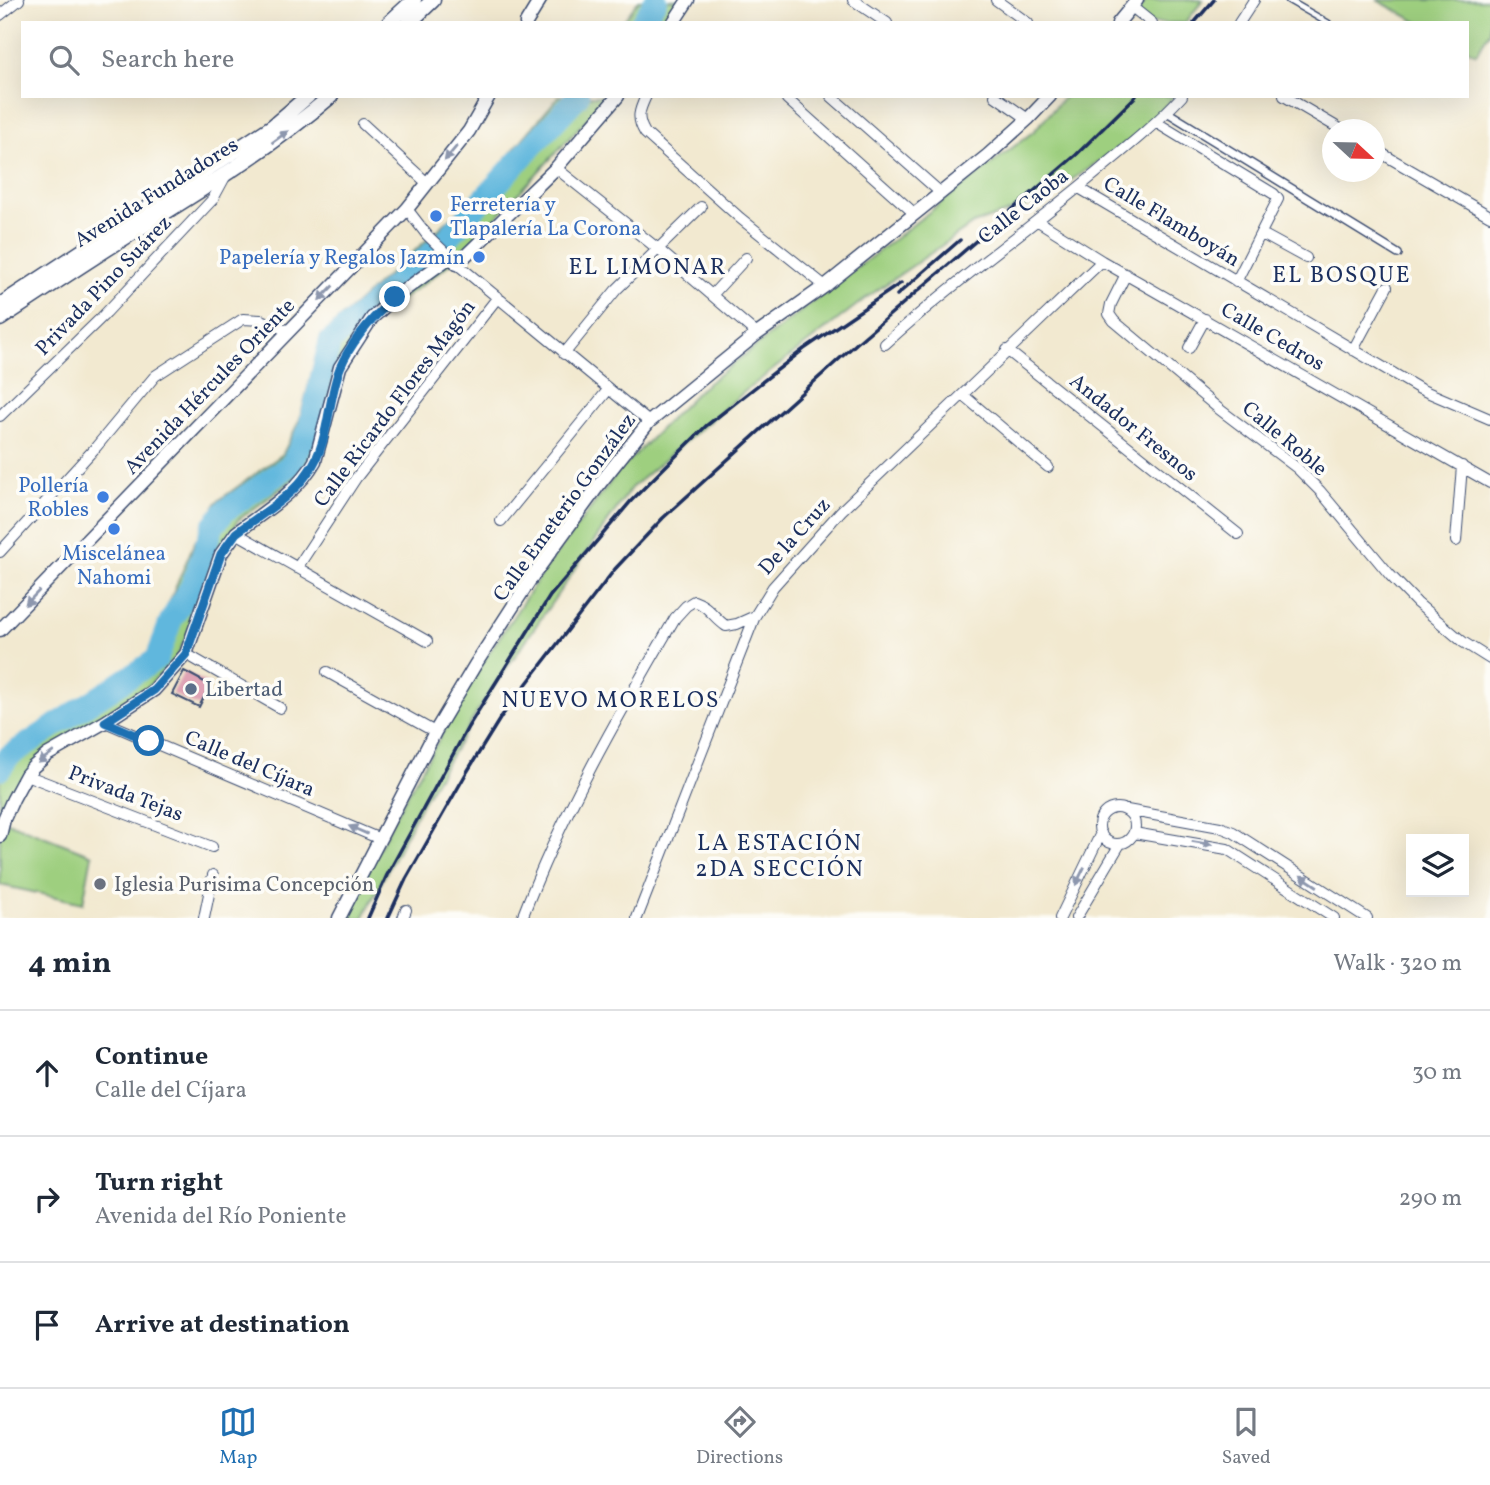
<!DOCTYPE html>
<meta charset="utf-8">
<style>
:root{--surface:#fff;--page:#f2f2f3;--text:#1f2937;--muted:#747a83;--line:#e0e1e3;--accent:#1f6fb2}
body{margin:0;font-family:Vollkorn,serif;background:var(--page);color:var(--text)}
.controls{position:absolute;right:21px;bottom:21px;display:grid;overflow:hidden;border-radius:0px;box-shadow:0 7px 28px #0002}
.controls button{width:63px;height:63px;display:grid;place-items:center;padding:0;border:0;border-bottom:2px solid var(--line);background:var(--surface);color:var(--text);font:35px sans-serif}
.compass{position:absolute;left:1322px;top:119px;width:63px;height:63px;border-radius:50%;background:var(--surface);box-shadow:0 7px 28px #0002;rotate:112deg}
.stop{position:absolute;width:21px;height:21px;margin:-16px;border:5px solid #1f6fb2;border-radius:50%;background:#fff}
.stop.end{background:#1f6fb2;border-color:#fff;box-shadow:0 2px 7px #0008}
.list{margin:0;padding:0;list-style:none}
h2{display:flex;justify-content:space-between;align-items:center;height:91px;margin:0;padding:0 28px;font-size:30px}
h2 small{font-size:23px;font-weight:400;color:var(--muted)}
.list li{display:grid;grid-template-columns:46px 1fr auto;gap:21px;align-items:center;box-sizing:border-box;height:126px;padding:0 28px;border-top:2px solid var(--line)}
.list b{display:block;font-size:26px;white-space:nowrap}
.list p{margin:0;font-size:23px;white-space:nowrap;color:var(--muted)}
.list em{font-size:23px;font-style:normal;color:var(--muted)}
.icon{flex:none;width:38px;height:38px;fill:none;stroke:currentColor;stroke-width:2;stroke-linecap:round;stroke-linejoin:round}
.map{position:relative;flex:none;width:1490px;height:918px;overflow:hidden}
.search{position:absolute;background:var(--surface);box-shadow:0 7px 28px #0002;left:21px;right:21px;top:21px;height:77px;display:flex;align-items:center;gap:18px;box-sizing:border-box;padding:0 24px;border-radius:0px;color:var(--muted);font-size:26px}
.sheet{height:469px;background:var(--surface)}
nav{display:flex;justify-content:space-around;align-items:center;box-sizing:border-box;height:98px;border-top:2px solid var(--line);background:var(--surface);font-size:19px;color:var(--muted)}
nav a{display:grid;justify-items:center;gap:4px}
nav .on{color:var(--accent)}
.map>svg:first-child{display:block}
.green{fill:#9ecf7f;stroke:#5c7f6e;stroke-width:2}
.lines{fill:none;stroke-linecap:round;stroke-linejoin:round}
.river{stroke:#61b7dd;stroke-width:23}
.building{fill:#dfa3b5}
.service-casing{stroke:#3b4b6f;stroke-width:8}
.pedestrian-casing{stroke:#3b4b6f;stroke-width:10}
.minor-casing{stroke:#3b4b6f;stroke-width:12}
.tertiary-casing{stroke:#3b4b6f;stroke-width:15}
.secondary-casing{stroke:#3b4b6f;stroke-width:17}
.service{stroke:#fff;stroke-width:5}
.pedestrian{stroke:#fff;stroke-width:7}
.minor{stroke:#fff;stroke-width:10}
.tertiary{stroke:#fff;stroke-width:12}
.secondary{stroke:#fff;stroke-width:14}
.rail{stroke:#1b2f5e;stroke-width:3.5}
.oneway{fill:#8d97ae}
.route{stroke:#1f6fb2;stroke-width:9}
.shop-dot{fill:#3f7fe0;stroke:#fdfcf7;stroke-width:2.5}
.service-dot{fill:#5c6f8a;stroke:#fdfcf7;stroke-width:2.5}
.worship-dot{fill:#6b7280;stroke:#fdfcf7;stroke-width:2.5}
.labels{text-anchor:middle;stroke-width:7;stroke-linejoin:round;paint-order:stroke}
.street-label{font-size:21px;fill:#1b2f5e;stroke:#fdfcf7}
.shop-label{font-size:21px;fill:#366cbe;stroke:#fdfcf7;text-anchor:end}
.service-label{font-size:21px;fill:#4e5e75;stroke:#fdfcf7;text-anchor:start}
.worship-label{font-size:21px;fill:#5b616d;stroke:#fdfcf7;text-anchor:start}
.neighbourhood-label{font-size:23px;letter-spacing:2px;fill:#1b2f5e;stroke:#fdfcf7}
</style>
<div class="map">
<svg width="1490" height="918" viewBox="0 0 1490 918">
<rect width="100%" height="100%" fill="#fdfcf7"/>
<filter id="ink" filterUnits="userSpaceOnUse"><feTurbulence type="fractalNoise" baseFrequency=".0143" numOctaves="2"/><feDisplacementMap in="SourceGraphic" scale="14" xChannelSelector="R" yChannelSelector="G"/><feConvolveMatrix kernelMatrix="1 2 1 2 8 2 1 2 1" color-interpolation-filters="sRGB"/></filter>
<filter id="wash" filterUnits="userSpaceOnUse"><feTurbulence type="fractalNoise" baseFrequency=".00686" numOctaves="4" result="noise"/><feDisplacementMap in="SourceGraphic" scale="28" xChannelSelector="R" yChannelSelector="G"/><feGaussianBlur stdDeviation="1.57" result="paint"/><feColorMatrix in="noise" values="0 0 0 0 0 0 0 0 0 0 0 0 0 0 0 0 0 1.4 0 .05"/><feComposite in="paint" operator="in"/></filter>
<g filter="url(#wash)">
<rect width="100%" height="100%" fill="#f2e9d0"/>
<path class="green" d="M639,0H680L665,23H622Z
M1147,0H1203L1185,23H1130Z
M1377,0H1490V31L1476,54L1467,49V23H1419Z
M559,96H608L461,256L358,332L315,450L301,474L238,520L176,659L145,690L32,766L2,820L92,855L83,903L0,885V757L4,751L100,688L148,653L193,546L217,502L283,454L300,419L321,336L473,198Z
M1065,96H1174L1144,131L1037,203L973,224L866,298L744,392L631,488L484,701L422,803L363,918H345L395,816L485,659L540,576L618,472L699,390L1034,131Z"/>
<g class="lines">
<path class="river" d="M641,23L656,0
M0,769L9,756L157,659L171,620L191,587L213,526L225,511L292,464L309,429L330,342L443,243L578,96"/>
</g>
<g id="blocks">
<path class="building" d="M184,671L210,685L199,707L172,694Z"/>
</g>
</g>
<g filter="url(#ink)">
<use href="#blocks" fill-opacity="0" stroke="#3b4b6f" stroke-width="2"/>
<g class="lines">
<g class="service-casing">
<path id="service" d="M1288,0L1328,23"/>
</g>
<g class="pedestrian-casing">
<path id="pedestrian" d="M1167,112L1398,254"/>
</g>
<g class="minor-casing">
<path id="minor" d="M853,0L887,23
M996,0L1028,23
M1132,7L1152,23
M0,15L19,0
M1239,23L1254,0
M646,96C639,111 636,118 645,133L740,218L825,286
M831,96L941,193
M995,96L1028,119
M1284,96L1342,130
M787,99L915,214
M1157,123L1274,194L1278,199L1236,282
M363,124L426,182
M1374,149L1490,216
M556,168L658,249L757,334
M1079,188L1420,389L1490,419
M407,209L427,235L457,264L649,422
M1038,221L1102,261L1490,483
M1262,234L1306,258
M1126,274L1111,304L1109,314L1114,321L1219,409L1297,468L1320,491L1390,575L1417,603L1463,642L1490,659
M713,294L746,258
M885,344C954,281 1031,228 1102,168C1130,145 1157,123 1182,96
M1189,348L1205,319
M1007,350L1238,534
M1353,350L1387,287
M564,354L616,290L701,207
M963,395L1048,467
M0,416L103,316L213,199L226,175
M501,521L608,390
M236,533L427,641
M1456,541L1462,466
M0,552L96,447L155,376L243,319L261,320L289,331
M297,568L356,478L498,297
M186,654L280,708
M327,672L435,732
M105,722L380,839
M26,775L212,847
M1099 826a18 18 0 1 1 36 0a18 18 0 1 1-36 0Z
M1127,810L1220,827L1233,832L1367,918
M1134,833L1227,849L1334,918
M204,918L213,875
M403,918L406,910
M522,918C562,813 618,716 675,618L686,606L694,601C709,606 713,617 726,626L737,624L755,616
M637,918L755,616L773,587L841,511L1102,261
M1060,918L1101,833
M1076,918L1120,844"/>
</g>
<g class="tertiary-casing">
<path id="tertiary" d="M526,23L540,0
M673,23L688,0
M1118,23L1137,0
M457,264L556,168L618,96
M0,630L407,209L469,131L489,96
M0,836L4,819L13,799L26,775L33,767L47,755L105,722L154,690L186,654L221,554L236,533C263,512 298,492 315,461L340,367L372,318L395,297L450,257
M339,918L435,732L475,665L532,577L601,482L649,422L757,334L825,286L988,155L1028,119L1050,96"/>
</g>
<g class="secondary-casing">
<path id="secondary" d="M389,23L414,0
M409,23L433,0
M0,305L273,126L308,96
M0,319C48,287 96,255 145,225C209,185 273,146 331,96"/>
</g>
<use href="#service" class="service"/>
<use href="#pedestrian" class="pedestrian"/>
<use href="#minor" class="minor"/>
<use href="#tertiary" class="tertiary"/>
<use href="#secondary" class="secondary"/>
<path class="rail" d="M1194,23L1214,0
M897,295L960,240
M368,918L387,875L468,727L550,596L631,501L706,426L804,349L901,283
M388,918L406,879L467,772L501,717L615,569L663,518L857,343L1076,155L1136,96"/>
</g>
<defs><path id="oneway-solid" d="M-6-.8H1V-3.2L6.5 0L1 3.2V.8H-6Z" transform="scale(1.75)"/></defs>
<g class="oneway">
<use href="#oneway-solid" transform="translate(280 137) rotate(-36)"/>
<use href="#oneway-solid" transform="translate(451 153) rotate(130)"/>
<use href="#oneway-solid" transform="translate(326 293) rotate(134)"/>
<use href="#oneway-solid" transform="translate(32 598) rotate(134)"/>
<use href="#oneway-solid" transform="translate(46 757) rotate(144)"/>
<use href="#oneway-solid" transform="translate(358 830) rotate(-157)"/>
<use href="#oneway-solid" transform="translate(1202 843) rotate(9)"/>
<use href="#oneway-solid" transform="translate(1080 876) rotate(116)"/>
<use href="#oneway-solid" transform="translate(1309 881) rotate(-147)"/>
</g>
</g>
<g class="lines" filter="url(#ink)">
<path class="route" d="M149,741L105,722L154,690L186,654L221,554L236,533C260,515 292,497 309,471C330,442 327,401 340,368C351,341 374,316 395,297"/>
</g>
<g class="shop-dot">
<circle cx="436" cy="216" r="7"/>
<circle cx="479" cy="257" r="7"/>
<circle cx="103" cy="497" r="7"/>
<circle cx="114" cy="529" r="7"/>
</g>
<circle class="service-dot" cx="191" cy="689" r="7"/>
<circle class="worship-dot" cx="100" cy="884" r="7"/>
<g class="labels">
<g class="street-label">
<text transform="translate(156 192) rotate(-32)" y="7">Avenida Fundadores</text>
<text transform="translate(1023 206) rotate(-38)" y="7">Calle Caoba</text>
<text transform="translate(1172 221) rotate(31)" y="7">Calle Flamboyán</text>
<text transform="translate(103 285) rotate(-46)" y="7">Privada Pino Suárez</text>
<text transform="translate(1273 336) rotate(30)" y="7">Calle Cedros</text>
<text transform="translate(209 386) rotate(-46)" y="7">Avenida Hércules Oriente</text>
<text transform="translate(394 403) rotate(-53)" y="7">Calle Ricardo Flores Magón</text>
<text transform="translate(1134 427) rotate(39)" y="7">Andador Fresnos</text>
<text transform="translate(1285 438) rotate(40)" y="7">Calle Roble</text>
<text transform="translate(564 507) rotate(-54)" y="7">Calle Emeterio González</text>
<text transform="translate(794 536) rotate(-48)" y="7">De la Cruz</text>
<text transform="translate(250 763) rotate(23)" y="7">Calle del Cíjara</text>
<text transform="translate(126 793) rotate(21)" y="7">Privada Tejas</text>
</g>
<g class="shop-label">
<text x="450" y="211" text-anchor="start">Ferretería y<tspan x="450" dy="24">Tlapalería La Corona</tspan></text>
<text x="465" y="264">Papelería y Regalos Jazmín</text>
<text x="89" y="492">Pollería<tspan x="89" dy="24">Robles</tspan></text>
<text x="114" y="560" text-anchor="middle">Miscelánea<tspan x="114" dy="24">Nahomi</tspan></text>
</g>
<g class="service-label">
<text x="205" y="696">Libertad</text>
</g>
<g class="worship-label">
<text x="114" y="891">Iglesia Purisima Concepción</text>
</g>
<g class="neighbourhood-label">
<text x="648" y="274">EL LIMONAR</text>
<text x="1342" y="282">EL BOSQUE</text>
<text x="611" y="707">NUEVO MORELOS</text>
<text x="780" y="850">LA ESTACIÓN<tspan x="780" dy="26">2DA SECCIÓN</tspan></text>
</g>
</g>
</svg>
<div class="controls">
<button><svg class="icon" aria-label="layers" viewBox="0 0 24 24"><path d="M12 4l9 5-9 5-9-5zM3 14l9 5 9-5"/></svg></button>
</div>
<svg class="compass" viewBox="-18 -18 36 36"><path d="M0-13l5 13h-10z" fill="#e53935"/><path d="M0 13l5-13h-10z" fill="#747a83"/></svg>
<div class="stop" style="left:149px;top:741px"></div>
<div class="stop end" style="left:395px;top:297px"></div>
<div class="search"><svg class="icon" aria-label="search" viewBox="0 0 24 24"><circle cx="10" cy="10" r="6"/><path d="M15 15l6 6"/></svg>Search here</div>
</div>
<section class="sheet">
<h2>4 min<small>Walk · 320 m</small></h2>
<ul class="list">
<li><svg class="icon" aria-label="ahead" viewBox="0 0 24 24"><path d="M12 20V5M6 11l6-6 6 6"/></svg><div><b>Continue</b><p>Calle del Cíjara</p></div><em>30 m</em></li>
<li><svg class="icon" aria-label="right" viewBox="0 0 24 24"><path d="M7 20v-9h11M14 6l5 5-5 5"/></svg><div><b>Turn right</b><p>Avenida del Río Poniente</p></div><em>290 m</em></li>
<li><svg class="icon" aria-label="arrive" viewBox="0 0 24 24"><path d="M6 21V4h12l-3 4 3 4H6"/></svg><div><b>Arrive at destination</b></div></li>
</ul>
</section>
<nav>
<a class="on"><svg class="icon" aria-label="map" viewBox="0 0 24 24"><path d="M3 6l6-2 6 2 6-2v14l-6 2-6-2-6 2zM9 4v14M15 6v14"/></svg>Map</a>
<a><svg class="icon" aria-label="directions" viewBox="0 0 24 24"><path d="M12 3l9 9-9 9-9-9zM9 14v-3h6M13 9l2 2-2 2"/></svg>Directions</a>
<a><svg class="icon" aria-label="saved" viewBox="0 0 24 24"><path d="M7 4h10v16l-5-4-5 4z"/></svg>Saved</a>
</nav>
